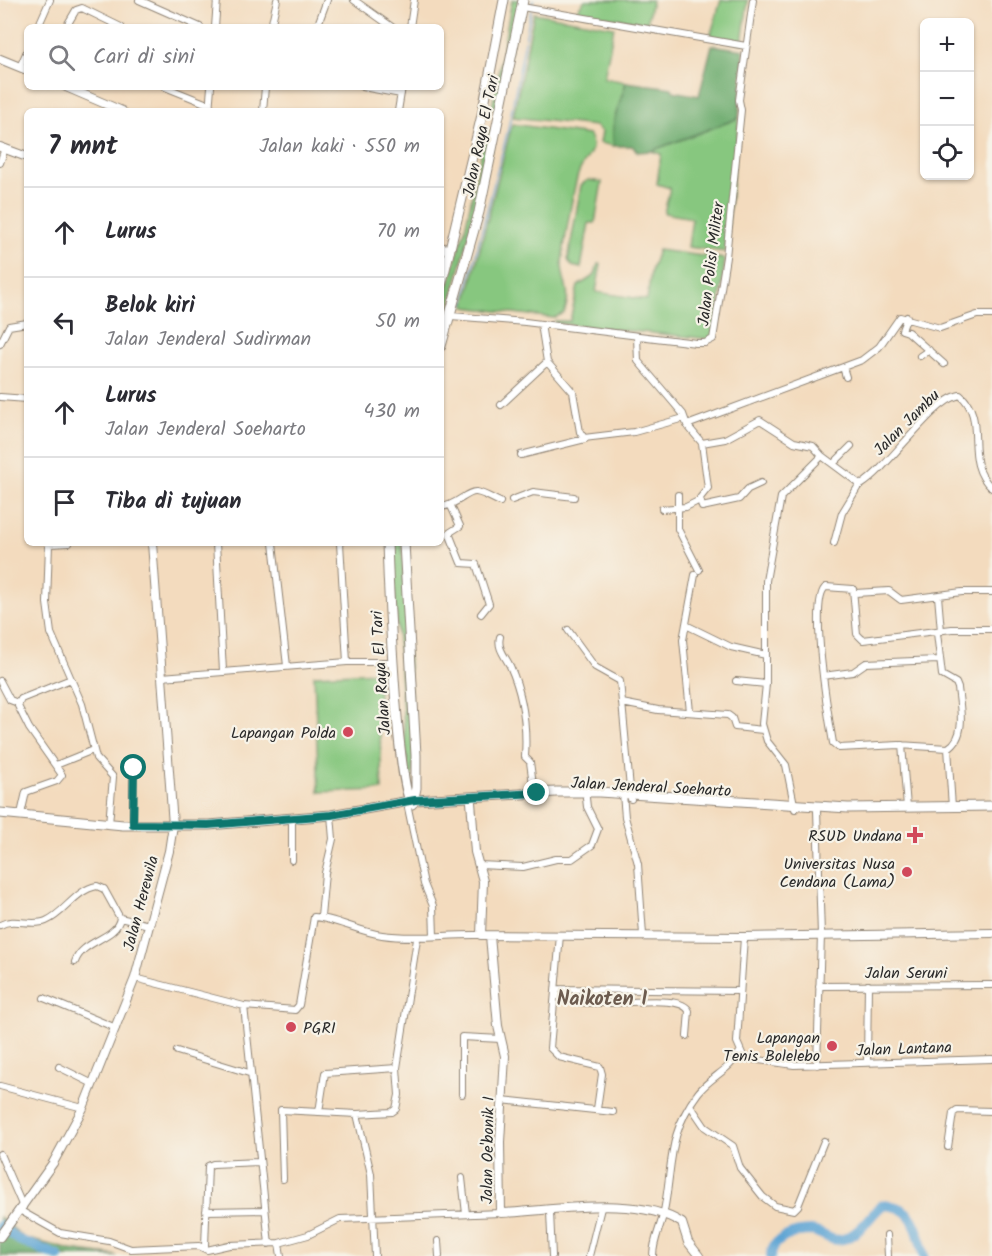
<!DOCTYPE html>
<html lang="id">
<meta charset="utf-8">
<style>
:root{--surface:#fff;--page:#f2f2f3;--text:#2b2b33;--muted:#7c7c81;--line:#e1e1e2}
body{margin:0;font-family:Kalam,sans-serif;background:var(--page);color:var(--text)}
.controls{position:absolute;right:18px;top:18px;display:grid;overflow:hidden;border-radius:9px;box-shadow:0 2px 4px #0004}
.controls button{width:54px;height:54px;display:grid;place-items:center;padding:0;border:0;border-bottom:2px solid var(--line);background:var(--surface);color:var(--text);font:30px sans-serif}
.stop{position:absolute;width:18px;height:18px;margin:-14px;border:4px solid #0f766e;border-radius:50%;background:#fff}
.stop.end{background:#0f766e;border-color:#fff;box-shadow:0 2px 6px #0008}
.list{margin:0;padding:0;list-style:none}
h2{display:flex;justify-content:space-between;align-items:center;height:78px;margin:0;padding:0 24px;font-size:26px}
h2 small{font-size:20px;font-weight:400;color:var(--muted)}
.list li{display:grid;grid-template-columns:39px 1fr auto;gap:18px;align-items:center;box-sizing:border-box;height:90px;padding:0 24px;border-top:2px solid var(--line)}
.list b{display:block;font-size:22px;white-space:nowrap}
.list p{margin:0;font-size:20px;white-space:nowrap;color:var(--muted)}
.list em{font-size:20px;font-style:normal;color:var(--muted)}
.icon{flex:none;width:33px;height:33px;fill:none;stroke:currentColor;stroke-width:2;stroke-linecap:round;stroke-linejoin:round}
.map{position:relative;flex:none;width:992px;height:1256px;overflow:hidden}
.search{position:absolute;background:var(--surface);box-shadow:0 2px 4px #0004;left:24px;top:24px;width:420px;height:66px;display:flex;align-items:center;gap:15px;box-sizing:border-box;padding:0 21px;border-radius:9px;color:var(--muted);font-size:22px}
.panel{position:absolute;background:var(--surface);box-shadow:0 2px 4px #0004;left:24px;top:108px;width:420px;height:438px;border-radius:9px}
.map>svg:first-child{display:block}
.green{fill:#87c77f;stroke:#597955;stroke-width:1.5}
.forest{fill:#6dac6e;stroke:#4c6c4c;stroke-width:1.5}
.lines{fill:none;stroke-linecap:round;stroke-linejoin:round}
.stream{stroke:#5ea5d4;stroke-width:1.5}
.river{stroke:#5ea5d4;stroke-width:10}
.street-casing{stroke:#8f8374;stroke-width:8}
.secondary-casing{stroke:#8f8374;stroke-width:10}
.primary-casing{stroke:#8f8374;stroke-width:11}
.street{stroke:#fff;stroke-width:6}
.secondary{stroke:#fff;stroke-width:8}
.primary{stroke:#fff;stroke-width:9}
.route{stroke:#0f766e;stroke-width:8}
.poi-dot{fill:#d1495b;stroke:#f7f3e8;stroke-width:2}
.labels{text-anchor:middle;stroke-width:4.5;stroke-linejoin:round;paint-order:stroke}
.street-label{font-size:16px;fill:#2b2b2b;stroke:#f7f3e8}
.poi-label{font-size:16px;fill:#2b2b2b;stroke:#f7f3e8;text-anchor:end}
.quarter-label{font-size:20px;font-weight:bold;fill:#6c5b4f;stroke:#f7f3e8}
</style>
<div class="map">
<svg width="992" height="1256" viewBox="0 0 992 1256">
<rect width="100%" height="100%" fill="#f7f3e8"/>
<filter id="ink" filterUnits="userSpaceOnUse"><feTurbulence type="fractalNoise" baseFrequency=".0167" numOctaves="2"/><feDisplacementMap in="SourceGraphic" scale="12" xChannelSelector="R" yChannelSelector="G"/><feConvolveMatrix kernelMatrix="1 2 1 2 8 2 1 2 1" color-interpolation-filters="sRGB"/></filter>
<filter id="wash" filterUnits="userSpaceOnUse"><feTurbulence type="fractalNoise" baseFrequency=".008" numOctaves="4" result="noise"/><feDisplacementMap in="SourceGraphic" scale="24" xChannelSelector="R" yChannelSelector="G"/><feGaussianBlur stdDeviation="1.35" result="paint"/><feColorMatrix in="noise" values="0 0 0 0 0 0 0 0 0 0 0 0 0 0 0 0 0 1.4 0 .05"/><feComposite in="paint" operator="in"/></filter>
<g filter="url(#wash)">
<rect width="100%" height="100%" fill="#f3dbbe"/>
<path class="green" d="M512,0H521L497,110L492,107Z
M585,0H652L647,23L575,12Z
M721,0H748L742,43L710,37Z
M534,13L614,27L604,78L626,82C620,106 609,122 614,146L600,143L602,132L595,126L513,117Z
M739,118L725,252L688,247L692,218L664,213L670,188L657,184L661,154L651,151Z
M512,124L589,135C598,152 585,157 579,172C574,183 563,250 562,264C562,284 573,289 564,313L554,318L465,307Z
M491,129L495,133L441,341V311L465,229L483,145Z
M588,180L602,182L595,223H589L581,268L572,266L568,260L581,185Z
M658,250L725,259L716,331L710,339L554,323L555,321H570L578,286L595,275L598,264H601L596,292L647,300L651,271Z
M391,543H402L414,758L411,790L405,741Z
M378,672L382,790L319,792L314,675Z"/>
<path class="forest" d="M712,45L744,50L739,118L651,151L638,152L632,146H614C609,122 620,106 626,82L672,88L673,91L699,96Z
M0,1217L24,1238L71,1250L117,1256H0Z"/>
<g class="lines">
<path class="stream" d="M532,5L533,0
M463,304L508,130L531,10"/>
<path class="river" d="M0,1226L19,1240L58,1256
M771,1256C771,1238 796,1231 811,1231C823,1232 830,1243 843,1239C859,1235 870,1216 882,1205C915,1205 917,1229 924,1256"/>
</g>
</g>
<g filter="url(#ink)">
<g class="lines">
<g class="street-casing">
<path id="street" d="M139,0L200,27
M354,0L392,27
M522,7L746,46
M38,27L50,0
M66,27L76,10L82,8L121,27
M215,27L217,0
M271,27L277,0
M317,27L327,0
M410,27L414,0
M20,67L27,51
M165,87L210,105
M363,87L401,94
M209,111L211,87
M263,111L265,87
M398,111L402,87
M0,163L5,148
M451,316L525,322L696,343H705L713,339L726,257L741,110L739,100L753,0
M907,317L902,330L908,332L944,364
M541,324L547,362L573,392L580,432L584,438L634,432L684,418
M637,337L638,361L683,414L687,425L702,443L725,439L760,420L794,442L813,446L822,456L781,497L766,581V684L762,724L767,741L786,765L795,809
M0,344L9,326L27,323
M920,356L929,350
M843,367L846,377
M0,397L27,399
M501,405L547,362
M687,425L862,360L879,347L900,317L940,328L977,315H992
M702,443L708,488L700,498L702,507L739,499L748,489L761,483
M521,455L585,439
M822,456L861,485C890,467 932,400 960,395C989,419 961,460 992,488
M833,464L851,446
M678,495V529L699,570
M512,500L533,492L574,497
M451,506L460,526L449,533L461,563L476,564L489,604L481,614
M441,507C456,506 467,491 476,492C484,493 493,499 500,502
M662,509L686,507L700,500
M216,543L223,671
M273,543L287,666
M834,543L842,513L859,485
M855,593L889,591L901,600L962,592H992
M938,596L941,631
M686,625L731,647L766,655
M568,630L595,667L620,681L631,799
M937,633L942,675L956,683L958,688C960,706 967,737 948,748
M500,637C497,648 505,656 510,666C523,695 527,726 525,757L530,762L535,799
M347,662H394
M823,676L853,672L866,663L938,660
M162,677L347,662L340,543
M71,679L82,704L96,758L113,777L109,824
M0,681L10,700L18,703
M736,681L766,684
M622,703L658,710L728,715L732,718L735,727L763,730
M690,712L683,640L695,575
M902,745L907,807
M56,765L93,750
M623,794L625,817L638,864L643,935
M952,807L948,748L899,745L839,748L833,743C829,720 808,597 826,587L853,589L857,634L863,640L952,629H992
M408,808L424,884L433,906L434,936
M817,810L821,935L817,1065
M21,814L26,792L57,781L62,775L29,728L18,706L21,699L71,679L51,633L47,603L49,544L69,543
M292,817V860
M133,824V768
M479,865L523,867L556,859H572L592,845L598,829L587,807L586,798
M321,917L325,873L333,839L331,815
M0,925C15,917 31,927 46,921C65,913 75,890 97,886L104,889L120,918L149,925
M560,935L550,1048L559,1057L600,1067L602,1074L597,1109
M744,937L737,1042L744,1058L794,1065L992,1059
M75,962C83,939 116,940 120,918
M135,978L244,1006L295,1010L299,1005L314,917C334,918 360,932 382,935C416,940 448,934 481,935
M819,986L992,985
M557,989L740,991
M556,994C580,1016 679,988 689,1011L687,1036
M44,998L116,1028
M244,1006L269,1244
M177,1051L249,1073
M867,1062L868,985
M59,1067L93,1084
M0,1086L83,1108
M462,1094V1037L501,1039
M502,1100L613,1112
M690,1105L705,1127L733,1146L740,1168L763,1197L775,1206L794,1210L798,1206L824,1141
M319,1112L325,1073L397,1068L417,939
M357,1114L392,1112L396,1109L399,1095L397,1068
M948,1147L953,1113L957,1110L992,1111
M0,1154L23,1207
M462,1178L466,1214
M283,1179L281,1110L357,1114L371,1174L375,1256
M21,1211L60,1233L109,1241L131,1249L199,1246L207,1250L229,1245L279,1243L308,1235L340,1219L501,1213
M206,1211L264,1210
M550,1212L552,1256
M887,1235L888,1256
M438,1241L439,1256
M279,1243L281,1256
M205,1246L208,1166L213,1164L259,1162
M589,1256L601,1208
M653,1256C653,1240 661,1227 664,1211C673,1166 667,1134 698,1093C710,1077 729,1071 740,1052"/>
</g>
<g class="secondary-casing">
<path id="secondary" d="M0,59L27,70
M66,87L122,111
M0,147L27,157
M441,247L450,251
M471,802L475,852L483,881L481,935L744,937L992,933
M490,936L498,1026L505,1056L500,1142L501,1213C552,1211 638,1194 682,1223L688,1242L699,1256
M0,1237L53,1163L83,1108L135,978L169,851L173,825L152,543"/>
</g>
<g class="primary-casing">
<path id="primary" d="M441,286L482,115L504,0
M441,346L479,212L523,0
M387,543C388,575 397,794 412,804
M404,543L416,755V788L413,803
M0,813L123,825H209L331,815L415,800L556,792H599L848,808L992,806"/>
</g>
<use href="#street" class="street"/>
<use href="#secondary" class="secondary"/>
<use href="#primary" class="primary"/>
</g>
</g>
<g class="lines" filter="url(#ink)">
<path class="route" d="M134,768L133,824L208,825L331,815L415,800L537,793"/>
</g>
<g class="poi-dot">
<circle cx="348" cy="732" r="6"/>
<path d="M912 826h6v6h6v6h-6v6h-6v-6h-6v-6h6z"/>
<circle cx="907" cy="872" r="6"/>
<circle cx="291" cy="1027" r="6"/>
<circle cx="832" cy="1046" r="6"/>
</g>
<g class="labels">
<g class="street-label">
<text transform="translate(480 136) rotate(-78)" y="6">Jalan Raya El Tari</text>
<text transform="translate(710 264) rotate(-83)" y="6">Jalan Polisi Militer</text>
<text transform="translate(906 422) rotate(-45)" y="6">Jalan Jambu</text>
<text transform="translate(380 673) rotate(-94)" y="6">Jalan Raya El Tari</text>
<text transform="translate(651 786) rotate(3)" y="6">Jalan Jenderal Soeharto</text>
<text transform="translate(140 903) rotate(-75)" y="6">Jalan Herewila</text>
<text x="906" y="978">Jalan Seruni</text>
<text transform="translate(904 1048) rotate(-2)" y="6">Jalan Lantana</text>
<text transform="translate(487 1150) rotate(-89)" y="6">Jalan Oe'bonik I</text>
</g>
<g class="poi-label">
<text x="336" y="738">Lapangan Polda</text>
<text x="902" y="841">RSUD Undana</text>
<text x="895" y="869">Universitas Nusa<tspan x="895" dy="18">Cendana (Lama)</tspan></text>
<text x="303" y="1033" text-anchor="start">PGRI</text>
<text x="820" y="1043">Lapangan<tspan x="820" dy="18">Tenis Bolelebo</tspan></text>
</g>
<g class="quarter-label">
<text x="602" y="1005">Naikoten I</text>
</g>
</g>
</svg>
<div class="controls">
<button>+</button>
<button>−</button>
<button><svg class="icon" aria-label="locate" viewBox="0 0 24 24"><circle cx="12" cy="12" r="6"/><path d="M12 2v4M12 18v4M2 12h4M18 12h4"/></svg></button>
</div>
<div class="stop" style="left:134px;top:768px"></div>
<div class="stop end" style="left:537px;top:793px"></div>
<div class="search"><svg class="icon" aria-label="search" viewBox="0 0 24 24"><circle cx="10" cy="10" r="6"/><path d="M15 15l6 6"/></svg>Cari di sini</div>
<section class="panel">
<h2>7 mnt<small>Jalan kaki · 550 m</small></h2>
<ul class="list">
<li><svg class="icon" aria-label="ahead" viewBox="0 0 24 24"><path d="M12 20V5M6 11l6-6 6 6"/></svg><div><b>Lurus</b></div><em>70 m</em></li>
<li><svg class="icon" aria-label="left" viewBox="0 0 24 24"><path d="M17 20v-9H6M10 6l-5 5 5 5"/></svg><div><b>Belok kiri</b><p>Jalan Jenderal Sudirman</p></div><em>50 m</em></li>
<li><svg class="icon" aria-label="ahead" viewBox="0 0 24 24"><path d="M12 20V5M6 11l6-6 6 6"/></svg><div><b>Lurus</b><p>Jalan Jenderal Soeharto</p></div><em>430 m</em></li>
<li><svg class="icon" aria-label="arrive" viewBox="0 0 24 24"><path d="M6 21V4h12l-3 4 3 4H6"/></svg><div><b>Tiba di tujuan</b></div></li>
</ul>
</section>
</div>
